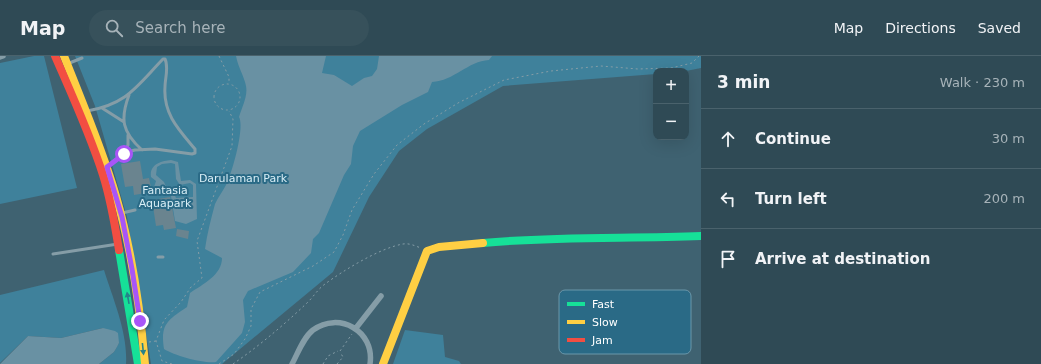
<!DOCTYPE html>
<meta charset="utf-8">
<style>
:root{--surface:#2f4a55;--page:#37515b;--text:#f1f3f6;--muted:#a7b3b9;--line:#4a626c}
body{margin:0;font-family:"DejaVu Sans",sans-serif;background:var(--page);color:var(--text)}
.controls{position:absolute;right:12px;top:12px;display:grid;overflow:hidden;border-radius:8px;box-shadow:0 4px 16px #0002}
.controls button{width:36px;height:36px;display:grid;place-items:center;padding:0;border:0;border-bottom:1px solid var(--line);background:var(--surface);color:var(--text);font:20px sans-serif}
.stop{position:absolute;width:12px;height:12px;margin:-9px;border:3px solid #a855f7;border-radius:50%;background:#fff}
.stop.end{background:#a855f7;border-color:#fff;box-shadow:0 1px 4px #0008}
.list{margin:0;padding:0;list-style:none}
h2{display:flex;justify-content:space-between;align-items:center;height:52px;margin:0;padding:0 16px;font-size:17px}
h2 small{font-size:13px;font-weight:400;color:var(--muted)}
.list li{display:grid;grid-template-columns:26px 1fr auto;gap:12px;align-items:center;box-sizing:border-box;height:60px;padding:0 16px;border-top:1px solid var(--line)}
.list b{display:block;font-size:15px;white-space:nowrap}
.list em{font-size:13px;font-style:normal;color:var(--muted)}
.icon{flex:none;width:22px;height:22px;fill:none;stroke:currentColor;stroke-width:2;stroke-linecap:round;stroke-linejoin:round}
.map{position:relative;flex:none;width:701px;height:308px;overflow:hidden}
header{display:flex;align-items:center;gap:24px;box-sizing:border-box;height:56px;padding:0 20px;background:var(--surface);border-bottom:1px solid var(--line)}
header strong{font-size:19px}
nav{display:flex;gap:22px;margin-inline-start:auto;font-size:14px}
.search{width:280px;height:36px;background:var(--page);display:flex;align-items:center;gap:10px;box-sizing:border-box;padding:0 14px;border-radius:22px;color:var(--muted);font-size:15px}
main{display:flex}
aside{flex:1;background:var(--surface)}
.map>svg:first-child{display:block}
.green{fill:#3f819b}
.water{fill:#6991a3;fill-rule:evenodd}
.building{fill:#6a848f}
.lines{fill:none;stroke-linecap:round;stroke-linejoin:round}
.path{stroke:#859da7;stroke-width:1;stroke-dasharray:2 3;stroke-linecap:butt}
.lane{stroke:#859da7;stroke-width:3}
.street{stroke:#859da7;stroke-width:5.5}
.fast{stroke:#16e098;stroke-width:8}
.slow{stroke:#ffcf43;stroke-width:8}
.jam{stroke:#f24e42;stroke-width:8}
.oneway{fill:#26828a}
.route{stroke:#a855f7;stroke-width:5}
.labels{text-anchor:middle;stroke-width:4;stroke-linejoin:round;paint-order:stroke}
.park-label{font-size:11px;fill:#d8eef6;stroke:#2a6a86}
.key{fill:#2a6a86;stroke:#6a97aa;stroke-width:1}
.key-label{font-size:11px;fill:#fff}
</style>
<header>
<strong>Map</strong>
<div class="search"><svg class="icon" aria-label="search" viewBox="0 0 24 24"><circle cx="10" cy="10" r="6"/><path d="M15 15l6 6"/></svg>Search here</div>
<nav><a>Map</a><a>Directions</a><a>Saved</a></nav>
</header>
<main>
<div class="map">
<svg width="701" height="308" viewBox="0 0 701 308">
<rect width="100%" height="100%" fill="#3f6271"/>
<path class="green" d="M34,0H44L77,132L0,148V7Z
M75,0H701V12L686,15H656V18L503,30L427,73L399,95L369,141L333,216L222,308H151L127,161L95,50Z
M104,214C113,243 128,277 126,308H99L114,296L119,287L103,272L61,282L28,280L0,307V239Z
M405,274L443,279L445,301L459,305L461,308H393Z"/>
<path class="water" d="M236,0H326L322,17L334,19L352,30L364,22L372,20L377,13L379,0H492L489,4C468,5 454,25 432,26L428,36L402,49L360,75L353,90L351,108L344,119L319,177L313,183L311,197L293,216L248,235L243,244L245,266L242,277L216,306C205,308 175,300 164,293C160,268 168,264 187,251L190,237C203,228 222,219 222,202L205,193C207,178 211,163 215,148C218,141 223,135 226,129C232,118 245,71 239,61C242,51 248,40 246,30C244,20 238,11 236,0Z
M171,104L178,106L181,125L190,124L196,128L197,163L186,168L175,165L171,140L156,135L154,131L156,125L151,121C149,108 162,105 171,104ZM171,107L175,108L176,123L180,129L190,127L193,129V141L176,142L173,135L167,133L164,126L156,119L157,111L162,108Z
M103,272L115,275L118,277L119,287L117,291L114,296L99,308H0L28,280L61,282Z"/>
<path class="building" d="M140,105L143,123L149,122L152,136L134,139L133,130L125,131L121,108Z
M170,141L176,172L164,174L163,169L156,170L152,144Z
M177,173L189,175L188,183L176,180Z"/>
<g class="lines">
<path class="path" d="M219,0L229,21V27
M214 41a13 13 0 1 1 26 0a13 13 0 1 1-26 0Z
M149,286L156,285
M340,295L352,278
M172,308L162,305L156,285L164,264L181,246L191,231L202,222L197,185L232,90L233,63L229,55
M219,308L234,298L245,283L251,270V253L260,236L313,210L334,196L343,179L352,154L374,118L397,89L424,68L458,47L504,24L551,15L601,10L638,13L671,12L692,7L699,0
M233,308C259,290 285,268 308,246C314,240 318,233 325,228C344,214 380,192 403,188C410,187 415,190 421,192
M323,308L328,300L338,295
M337,308L343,301L340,296"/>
<path class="lane" d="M67,8L82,2
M129,39C120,63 122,76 142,94
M102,52L124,66
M87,55C127,48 136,31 163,3H165C169,11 165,22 165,31C163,58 179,74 195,93V97L192,98L155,93L135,94L124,97L108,110
M125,96L128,89V79
M122,157L135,154
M53,198L118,188
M158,201H163"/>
<path class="street" d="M0,1L3,0
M356,272L381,240
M292,308C298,297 303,282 313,274C339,255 375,275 370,308"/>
<path class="fast" d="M483,187C555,180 628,183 701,180
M119,194L138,308"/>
<path class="slow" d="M64,0C82,46 102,92 116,140C132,195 140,251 145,308
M383,308L427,195L439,191L483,187"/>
<path class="jam" d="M55,0C72,39 90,78 103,119C111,144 115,169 119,194"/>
</g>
<defs><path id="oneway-solid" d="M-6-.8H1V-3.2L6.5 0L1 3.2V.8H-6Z"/></defs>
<g class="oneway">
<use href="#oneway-solid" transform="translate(128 242) rotate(-100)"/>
<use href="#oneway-solid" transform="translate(143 293) rotate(84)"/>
</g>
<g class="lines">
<path class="route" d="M124,98L107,111L122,161L132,213L140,265"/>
</g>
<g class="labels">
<g class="park-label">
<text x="243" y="126">Darulaman Park</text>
<text x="165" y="138">Fantasia<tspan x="165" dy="13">Aquapark</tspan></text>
</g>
</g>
<rect x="559" y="234" width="132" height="64" rx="6" class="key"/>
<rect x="567" y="246" width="18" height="4" fill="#16e098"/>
<rect x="567" y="264" width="18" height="4" fill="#ffcf43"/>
<rect x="567" y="282" width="18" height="4" fill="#f24e42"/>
<g class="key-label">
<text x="592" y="252">Fast</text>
<text x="592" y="270">Slow</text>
<text x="592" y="288">Jam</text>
</g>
</svg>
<div class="controls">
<button>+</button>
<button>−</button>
</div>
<div class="stop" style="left:124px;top:98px"></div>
<div class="stop end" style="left:140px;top:265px"></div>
</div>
<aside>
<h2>3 min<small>Walk · 230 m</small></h2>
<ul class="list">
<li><svg class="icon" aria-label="ahead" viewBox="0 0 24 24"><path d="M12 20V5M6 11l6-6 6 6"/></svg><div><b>Continue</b></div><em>30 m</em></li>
<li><svg class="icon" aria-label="left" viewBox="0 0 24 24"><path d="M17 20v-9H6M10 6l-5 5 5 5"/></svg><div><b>Turn left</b></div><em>200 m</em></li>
<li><svg class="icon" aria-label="arrive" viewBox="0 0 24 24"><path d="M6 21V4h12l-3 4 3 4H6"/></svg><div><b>Arrive at destination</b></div></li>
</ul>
</aside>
</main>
